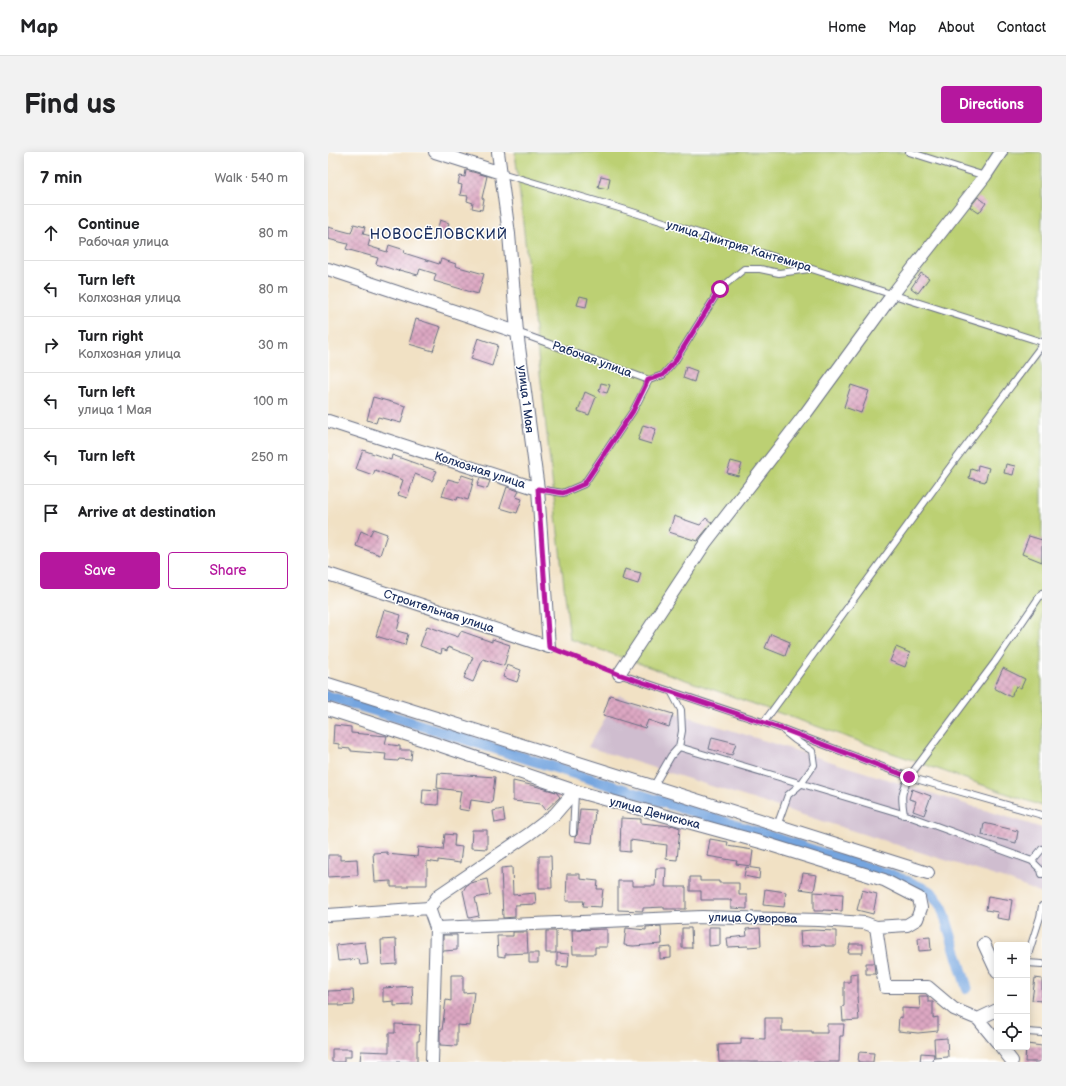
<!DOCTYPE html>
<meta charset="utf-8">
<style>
:root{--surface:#fff;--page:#f2f2f2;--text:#202124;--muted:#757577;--line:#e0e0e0;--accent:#b5179e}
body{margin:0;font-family:"Balsamiq Sans",sans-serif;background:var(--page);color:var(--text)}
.controls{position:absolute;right:12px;bottom:12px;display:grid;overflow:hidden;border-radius:4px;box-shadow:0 2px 10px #0003}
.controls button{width:36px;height:36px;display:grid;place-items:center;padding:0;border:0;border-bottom:1px solid var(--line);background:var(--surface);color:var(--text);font:20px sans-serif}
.stop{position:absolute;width:12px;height:12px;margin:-9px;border:3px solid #b5179e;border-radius:50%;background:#fff}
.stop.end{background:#b5179e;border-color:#fff;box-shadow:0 1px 4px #0008}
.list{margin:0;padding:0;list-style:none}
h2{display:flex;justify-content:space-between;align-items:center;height:52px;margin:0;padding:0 16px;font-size:17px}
h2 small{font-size:13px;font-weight:400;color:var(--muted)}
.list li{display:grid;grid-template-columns:26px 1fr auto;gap:12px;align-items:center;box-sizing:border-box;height:56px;padding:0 16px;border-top:1px solid var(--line)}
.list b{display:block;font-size:15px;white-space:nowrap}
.list p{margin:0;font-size:13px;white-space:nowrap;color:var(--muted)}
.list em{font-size:13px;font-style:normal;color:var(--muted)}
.actions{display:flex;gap:8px;padding:12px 16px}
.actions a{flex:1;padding:9px 0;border:1px solid var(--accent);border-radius:4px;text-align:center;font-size:14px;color:var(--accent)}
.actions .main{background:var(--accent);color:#fff}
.icon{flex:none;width:22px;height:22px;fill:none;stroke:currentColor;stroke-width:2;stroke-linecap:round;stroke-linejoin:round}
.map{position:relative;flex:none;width:714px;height:910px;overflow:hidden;border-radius:4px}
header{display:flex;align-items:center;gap:24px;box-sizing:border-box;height:56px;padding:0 20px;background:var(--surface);border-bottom:1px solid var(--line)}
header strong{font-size:19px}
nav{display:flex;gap:22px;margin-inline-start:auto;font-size:14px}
.intro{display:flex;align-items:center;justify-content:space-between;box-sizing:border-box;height:96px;padding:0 24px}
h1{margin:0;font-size:28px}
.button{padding:10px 18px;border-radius:4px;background:var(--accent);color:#fff;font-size:14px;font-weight:700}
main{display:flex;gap:24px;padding:0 24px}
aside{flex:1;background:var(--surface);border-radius:4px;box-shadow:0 2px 10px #0003}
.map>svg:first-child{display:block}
.industrial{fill:#cfbdcf}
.green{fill:#bcd073;stroke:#6c8068}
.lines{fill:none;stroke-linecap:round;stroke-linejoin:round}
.canal{stroke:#75a5df;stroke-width:11}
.building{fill:url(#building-cross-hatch)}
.service-casing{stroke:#666d82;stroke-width:8}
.minor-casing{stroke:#666d82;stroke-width:14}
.path{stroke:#666d82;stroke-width:2;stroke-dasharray:3 3;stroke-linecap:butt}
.service{stroke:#fff;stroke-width:6}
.minor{stroke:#fff;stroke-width:12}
.route{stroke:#b5179e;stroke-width:5}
.labels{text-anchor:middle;stroke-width:3;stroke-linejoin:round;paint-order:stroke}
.street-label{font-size:12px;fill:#1b2f5e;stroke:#fff}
.quarter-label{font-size:14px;letter-spacing:1px;fill:#1b2f5e;stroke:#fff}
</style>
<header>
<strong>Map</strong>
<nav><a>Home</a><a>Map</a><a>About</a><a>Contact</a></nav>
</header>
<div class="intro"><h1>Find us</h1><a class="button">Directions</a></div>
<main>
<aside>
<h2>7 min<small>Walk · 540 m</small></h2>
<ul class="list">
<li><svg class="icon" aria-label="ahead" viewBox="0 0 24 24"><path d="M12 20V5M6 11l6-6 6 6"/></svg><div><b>Continue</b><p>Рабочая улица</p></div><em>80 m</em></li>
<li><svg class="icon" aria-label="left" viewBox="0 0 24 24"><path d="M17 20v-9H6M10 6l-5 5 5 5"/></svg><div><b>Turn left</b><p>Колхозная улица</p></div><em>80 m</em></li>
<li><svg class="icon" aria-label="right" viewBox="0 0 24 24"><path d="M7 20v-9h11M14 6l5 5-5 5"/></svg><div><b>Turn right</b><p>Колхозная улица</p></div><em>30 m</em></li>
<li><svg class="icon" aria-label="left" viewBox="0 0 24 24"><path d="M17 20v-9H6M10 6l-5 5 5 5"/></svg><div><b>Turn left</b><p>улица 1 Мая</p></div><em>100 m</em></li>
<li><svg class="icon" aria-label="left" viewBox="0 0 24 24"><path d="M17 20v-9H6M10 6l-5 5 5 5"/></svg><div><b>Turn left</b></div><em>250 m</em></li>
<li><svg class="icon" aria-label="arrive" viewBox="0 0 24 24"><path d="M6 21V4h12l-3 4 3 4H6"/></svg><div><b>Arrive at destination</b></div></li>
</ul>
<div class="actions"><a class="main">Save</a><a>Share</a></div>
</aside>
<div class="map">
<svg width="714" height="910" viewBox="0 0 714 910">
<defs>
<pattern id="building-cross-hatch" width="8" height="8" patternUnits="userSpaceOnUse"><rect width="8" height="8" fill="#dda7c2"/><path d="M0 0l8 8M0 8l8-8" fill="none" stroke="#b288a1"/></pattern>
</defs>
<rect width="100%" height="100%" fill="#fff"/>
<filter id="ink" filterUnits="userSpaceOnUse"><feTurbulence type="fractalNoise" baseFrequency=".025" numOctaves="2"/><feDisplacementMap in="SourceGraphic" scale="8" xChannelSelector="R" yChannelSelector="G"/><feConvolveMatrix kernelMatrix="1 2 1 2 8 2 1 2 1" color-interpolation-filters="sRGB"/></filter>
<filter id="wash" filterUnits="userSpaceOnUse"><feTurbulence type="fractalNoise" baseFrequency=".012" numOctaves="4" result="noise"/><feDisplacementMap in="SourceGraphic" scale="16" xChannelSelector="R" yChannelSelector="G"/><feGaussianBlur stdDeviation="0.9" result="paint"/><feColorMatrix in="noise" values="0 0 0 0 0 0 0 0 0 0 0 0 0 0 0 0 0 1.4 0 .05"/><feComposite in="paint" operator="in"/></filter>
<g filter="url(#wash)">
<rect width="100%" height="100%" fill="#f1e1c4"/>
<path class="industrial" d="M291,543L714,676V742L680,728L260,595Z"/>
<path class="green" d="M187,0H714V654L242,487Z"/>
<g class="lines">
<path class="canal" d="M0,544L232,617L572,726L603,740L614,755L639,836"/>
</g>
<g id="blocks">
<path class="building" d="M138,18L159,24L154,46L156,47L154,58L144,56L145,51L139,49L140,44L132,43L134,33L130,32L132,24L137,25Z
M273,24L282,26L280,37L270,35Z
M650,45L658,51L651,61L642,55Z
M112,68L121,71L117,85L108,82Z
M26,72L37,75L35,82L43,84L40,94L59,100L61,93L77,98L76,101L111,112L113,107L128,112L127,114L156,122L150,142L106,129L108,122L92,117L90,123L71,118L70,119L48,112L50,106L18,97L20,92L0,87V75L23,81Z
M593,121L601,126L590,141L583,136Z
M252,144L260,146L258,155L249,153Z
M88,167L113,175L105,199L81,192Z
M150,186L170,193L164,214L143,207Z
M358,215L369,219L366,230L355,226Z
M273,231L282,233L279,241L271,239Z
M523,233L541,239L533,261L516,255Z
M257,240L268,245L261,263L250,259Z
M45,245L78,254L73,271L50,265L48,271L39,268Z
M315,273L328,277L323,292L310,288Z
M35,298L63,308L64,303L109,319L104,329L87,322L79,346L70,343L75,328L47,318L45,323L28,317Z
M403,309L414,312L410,324L399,321Z
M678,312L687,314L685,323L676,321Z
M650,313L661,316L657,330L641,326L643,317L649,319Z
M134,323L146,327L140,348L130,345L129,348L114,344L120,327L131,330Z
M152,326L162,329L159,337L149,334Z
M179,335L191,339L188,345L194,347L189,361L172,356Z
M346,364L372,373L378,366L384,371L369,389L341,380Z
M45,377L59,382L52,403L28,394L33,379L42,383Z
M701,384L714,388V410L694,402Z
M297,417L313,421L310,432L294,427Z
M56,458L73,463L69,479L80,482L77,493L48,484Z
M99,474L130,485L133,479L164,490V487L182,493L176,514L155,507L145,530L136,526L145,505L120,495L119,499L114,497L113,502L92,494Z
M443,482L462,490L457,504L437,496Z
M568,495L582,501L577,515L562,509Z
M179,513L193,518L189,530L175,525Z
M675,516L697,527L693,536L688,534L683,545L666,536Z
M282,543L345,562L341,575L320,568L317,576L275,563Z
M6,573L23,575V581L59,584L57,592L72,594V598H84L83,608L71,607L70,609L57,608L58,602L23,599V597L11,596V592L5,591Z
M384,585L408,591L404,603L381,597Z
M110,621L167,625L164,651L143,648L141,659L130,657L133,639L109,636Z
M185,629L207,634L228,640L232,645L218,658L213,652L185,649Z
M95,637L111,638L110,653L94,652Z
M584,637L603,644L596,663L585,659L588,649L581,647Z
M175,657L177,669L167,671L165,659Z
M252,657L267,658L264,691L247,689V685L249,683L250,676Z
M293,666L313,667V671L343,674L344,673L352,676L349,708L338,707L339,693L302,688V700L292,699Z
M656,671L690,679L688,691L654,683Z
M144,678H159V697L143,696Z
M117,682L127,683L126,694L134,695L132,711L110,708V711L99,709V733H80V735H63V729L47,730L45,701L59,700V702L89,705L90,695L115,698Z
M382,687L400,690L399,694L425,698L423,714L408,712L409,709L379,704Z
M0,703H12V708L29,707L30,723L0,725Z
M211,704H223L224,736H211Z
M184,715L185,743L207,741L208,752L187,753V765L175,766L173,716Z
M418,715L432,717L431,727L416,724Z
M328,716H338L337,735H358V757H336V755L315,756V759L290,758V729H304V734H327Z
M475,721L489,723L486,739L472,737Z
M239,722H252V727L270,729L269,737H275L273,755L255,754L256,749H238Z
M362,725H372V729H391V731H411V743H419V757L403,756V748H373V739H362Z
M159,727L162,743L147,746L151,764L141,766L135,739L138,734L142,731Z
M437,737L458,740L456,755L435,753Z
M534,738L549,742L545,762L529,758Z
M486,740L515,742L514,759L495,758V759H486Z
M660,744L684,748L681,768L669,766L670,760L658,758Z
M333,774L334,792L305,794L296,793L298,776L318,778V775Z
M381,775H392V793L381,794Z
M354,776H363L364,796H354Z
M432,776L433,794L420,795V794L400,795L399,786L419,784L418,777Z
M279,777V795H267V802H245L244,778Z
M484,778L508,779V794H497V793L473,794L472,779Z
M218,779H228V801H218Z
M185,780H199L200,801L177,802V805L170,804L169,784H185Z
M115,783H129V798L115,799Z
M602,785L603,798L591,799L590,786Z
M68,787L69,812L54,813L53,788Z
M37,790L40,812L32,813L31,807L10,809L8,793Z
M522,792H535V801H520Z
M343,795V806L332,807V796Z
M201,801H210V811H201Z
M229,801L241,802L240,815L229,814Z
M538,811H546L547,822H538Z
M530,821V845H529L531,868L515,869L514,855L516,854V830H522V822Z
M123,823H135V841L146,840L142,874L129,873V894L112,893V878H114L118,848L123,849Z
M707,826L714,827V849L704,848Z
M84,834L85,853L66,854V849L55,850V836Z
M25,838L26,853L11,854V852H0V839Z
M591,844H599L600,845V850H605V866L610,865V879L590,881L570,879L571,865L574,866V856L592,857Z
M437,866H454V879H484V881H499V872H516L515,884H512L511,910H391L390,893L413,892V886L437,887Z
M67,872L92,873L91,889H89V910H32L33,899L61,900V881H67Z
M619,886L620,905L607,906L606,887Z
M699,892L714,894V910H697L698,895H699Z
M4,897H23V905H16V910H4Z
M531,900L546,901L545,910H530Z
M593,901L606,902L605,910H592Z"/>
</g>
</g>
<g filter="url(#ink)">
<use href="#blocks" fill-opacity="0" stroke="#666d82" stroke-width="1"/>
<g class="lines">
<g class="service-casing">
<path id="service" d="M581,0L657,24
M173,21L298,58L714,190
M189,180L321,228L335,223L347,209L392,137L416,117H432L451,121L482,117
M210,337L235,341L256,332L305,259L321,228
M291,522L452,576L581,625L714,663
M343,539L353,558L354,579L351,595
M436,570L625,311L714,193
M325,635L343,604L351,595L578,663L704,709L713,718L714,722
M576,663C573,644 573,642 581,625L667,510L714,441
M449,674L460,643L473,632L486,613L484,599L467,588L457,580
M245,681L247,641
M704,709L714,697
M699,806L712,765L714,754
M699,811L714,812
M699,880L714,881"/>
</g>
<g class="minor-casing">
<path id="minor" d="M107,0L173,21
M0,117L189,180
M0,269L210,337
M0,422L221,495L210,337L189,180L181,82L170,0
M291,522L378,390L478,261L565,142L657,24L673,0
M0,532L600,721
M0,557L105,591L247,639L436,691L556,728L591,746L593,756L589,767L579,773L548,775
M101,756L108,776L104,910
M0,763L101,756L111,743L201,682L227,662L247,639
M108,776L374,765L491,768L537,771L548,775L557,835H600L626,857L650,867L669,890
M656,792L669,820
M650,867L669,858
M673,895L684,909"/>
</g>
<path class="path" d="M230,499L282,518"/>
<use href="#service" class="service"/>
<use href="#minor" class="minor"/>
</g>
</g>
<g class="lines" filter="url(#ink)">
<path class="route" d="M392,137L347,209L335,223L320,228L305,259L256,332L235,341L210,337L221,495L290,522L452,576L581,625"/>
</g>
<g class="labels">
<g class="street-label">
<text transform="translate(411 94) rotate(17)" y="4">улица Дмитрия Кантемира</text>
<text transform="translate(264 207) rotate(20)" y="4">Рабочая улица</text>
<text transform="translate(198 247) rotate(83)" y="4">улица 1 Мая</text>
<text transform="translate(152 318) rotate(18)" y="4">Колхозная улица</text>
<text transform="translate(111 459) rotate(18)" y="4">Строительная улица</text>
<text transform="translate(327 661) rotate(15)" y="4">улица Денисюка</text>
<text transform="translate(425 766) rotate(1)" y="4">улица Суворова</text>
</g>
<g class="quarter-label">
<text x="111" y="87">НОВОСЁЛОВСКИЙ</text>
</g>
</g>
</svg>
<div class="controls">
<button>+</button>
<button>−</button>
<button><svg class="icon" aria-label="locate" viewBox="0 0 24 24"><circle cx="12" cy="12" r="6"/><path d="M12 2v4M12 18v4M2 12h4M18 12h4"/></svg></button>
</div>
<div class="stop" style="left:392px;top:137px"></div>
<div class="stop end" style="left:581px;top:625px"></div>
</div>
</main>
